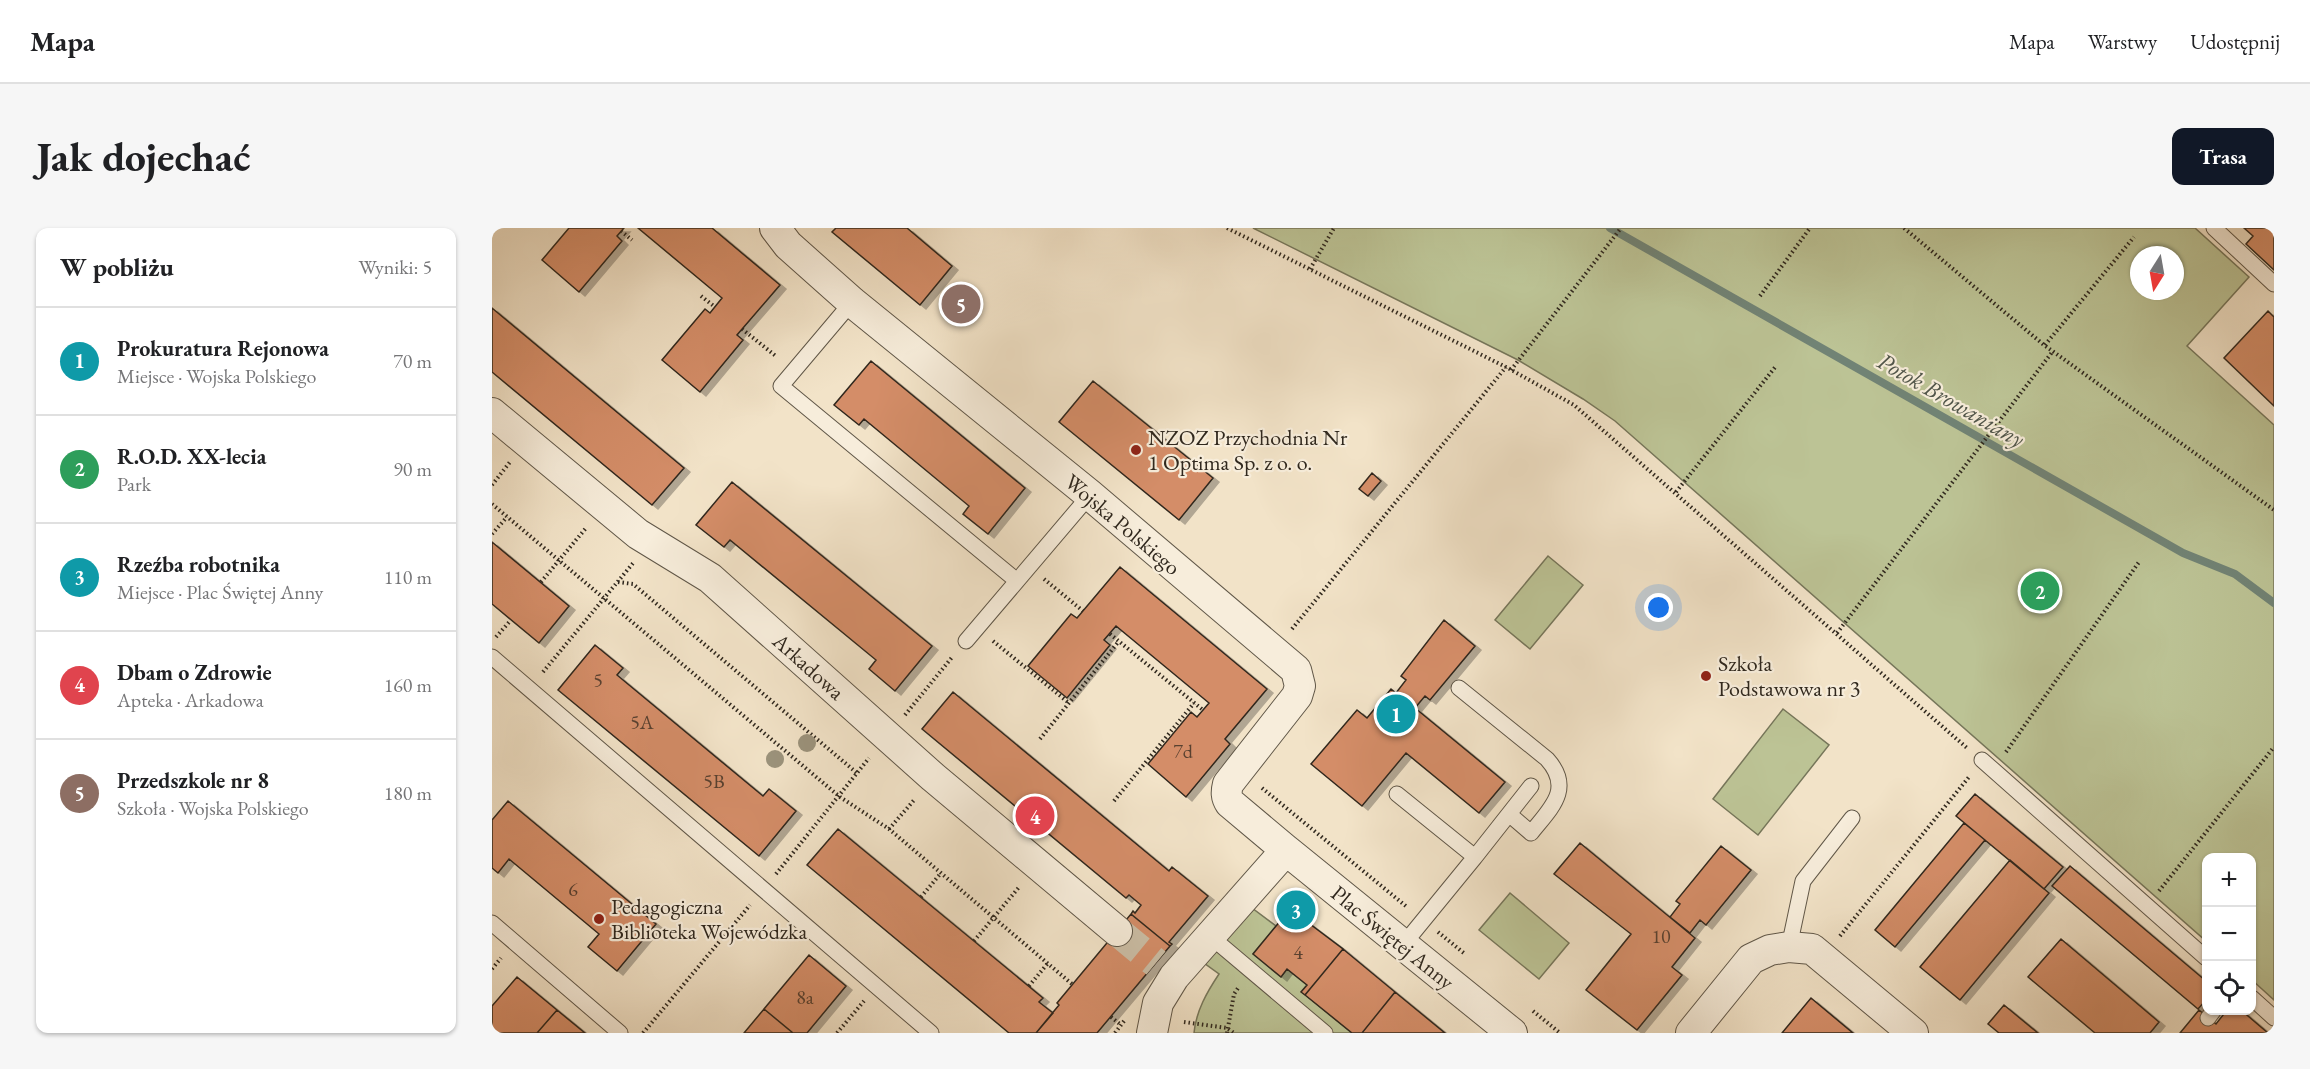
<!DOCTYPE html>
<html lang="pl">
<meta charset="utf-8">
<style>
:root{--surface:#fff;--page:#f6f6f6;--text:#202124;--muted:#757577;--line:#e0e0e0;--accent:#111827}
body{margin:0;font-family:"EB Garamond",serif;background:var(--page);color:var(--text)}
.controls{position:absolute;right:18px;bottom:18px;display:grid;overflow:hidden;border-radius:12px;box-shadow:0 2px 4px #0004}
.controls button{width:54px;height:54px;display:grid;place-items:center;padding:0;border:0;border-bottom:2px solid var(--line);background:var(--surface);color:var(--text);font:30px sans-serif}
.compass{position:absolute;left:1638px;top:18px;width:54px;height:54px;border-radius:50%;background:var(--surface);box-shadow:0 2px 4px #0004;rotate:191deg}
.you{position:absolute;left:1167px;top:380px;width:21px;height:21px;margin:-15px;border:4px solid #fff;border-radius:50%;background:#1a73e8;box-shadow:0 0 0 9px #1a73e833}
.badge{display:grid;place-items:center;width:39px;height:39px;border-radius:50%;background:var(--accent);color:#fff;font-size:20px;font-weight:700}
.pin{position:absolute;translate:-50% -50%;border:3px solid #fff;box-shadow:0 2px 6px #0006}
.list{margin:0;padding:0;list-style:none}
h2{display:flex;justify-content:space-between;align-items:center;height:78px;margin:0;padding:0 24px;font-size:26px}
h2 small{font-size:20px;font-weight:400;color:var(--muted)}
.list li{display:grid;grid-template-columns:39px 1fr auto;gap:18px;align-items:center;box-sizing:border-box;height:108px;padding:0 24px;border-top:2px solid var(--line)}
.list b{display:block;font-size:22px;white-space:nowrap}
.list p{margin:0;font-size:20px;white-space:nowrap;color:var(--muted)}
.list em{font-size:20px;font-style:normal;color:var(--muted)}
.icon{flex:none;width:33px;height:33px;fill:none;stroke:currentColor;stroke-width:2;stroke-linecap:round;stroke-linejoin:round}
.map{position:relative;flex:none;width:1782px;height:805px;overflow:hidden;border-radius:12px}
header{display:flex;align-items:center;gap:36px;box-sizing:border-box;height:84px;padding:0 30px;background:var(--surface);border-bottom:2px solid var(--line)}
header strong{font-size:28px}
nav{display:flex;gap:33px;margin-inline-start:auto;font-size:21px}
.intro{display:flex;align-items:center;justify-content:space-between;box-sizing:border-box;height:144px;padding:0 36px}
h1{margin:0;font-size:42px}
.button{padding:15px 27px;border-radius:12px;background:var(--accent);color:#fff;font-size:21px;font-weight:700}
main{display:flex;gap:36px;padding:0 36px}
aside{flex:1;background:var(--surface);border-radius:12px;box-shadow:0 2px 4px #0004}
.map>svg:first-child{display:block}
.green{fill:#bcc395;stroke:#76765a;stroke-width:1.5;fill-rule:evenodd}
.lines{fill:none;stroke-linecap:round;stroke-linejoin:round}
.stream{stroke:#718375;stroke-width:8}
.building{fill:#d48d67;stroke:#30281e;stroke-width:1.5;filter:url(#shadow)}
.minor-tunnel{stroke:#cbbea6;stroke-width:30;stroke-dasharray:30 15;stroke-linecap:butt}
.service-casing{stroke:#605748;stroke-width:17}
.minor-casing{stroke:#605748;stroke-width:32}
.path{stroke:#30281e;stroke-width:4;stroke-dasharray:1.5 3;stroke-linecap:butt}
.service{stroke:#f7eddb;stroke-width:15}
.minor{stroke:#f7eddb;stroke-width:30}
.tree{fill:#9b927b}
.poi-dot{fill:#8f2418;stroke:#f7eddb;stroke-width:2}
.labels{text-anchor:middle;stroke-width:4.5;stroke-linejoin:round;paint-order:stroke}
.number-label{font-size:20px;fill:#594130}
.poi-label{font-size:22px;fill:#30281e;stroke:#f7eddb;text-anchor:start}
.street-label{font-size:22px;fill:#30281e;stroke:#f7eddb}
.water-label{font-size:24px;font-style:italic;fill:#50554a;stroke:#f7eddb}
</style>
<header>
<strong>Mapa</strong>
<nav><a>Mapa</a><a>Warstwy</a><a>Udostępnij</a></nav>
</header>
<div class="intro"><h1>Jak dojechać</h1><a class="button">Trasa</a></div>
<main>
<aside>
<h2>W pobliżu<small>Wyniki: 5</small></h2>
<ul class="list">
<li><span class="badge" style="background:#0f9aa8">1</span><div><b>Prokuratura Rejonowa</b><p>Miejsce · Wojska Polskiego</p></div><em>70 m</em></li>
<li><span class="badge" style="background:#2e9e5b">2</span><div><b>R.O.D. XX-lecia</b><p>Park</p></div><em>90 m</em></li>
<li><span class="badge" style="background:#0f9aa8">3</span><div><b>Rzeźba robotnika</b><p>Miejsce · Plac Świętej Anny</p></div><em>110 m</em></li>
<li><span class="badge" style="background:#e0444e">4</span><div><b>Dbam o Zdrowie</b><p>Apteka · Arkadowa</p></div><em>160 m</em></li>
<li><span class="badge" style="background:#8d6e63">5</span><div><b>Przedszkole nr 8</b><p>Szkoła · Wojska Polskiego</p></div><em>180 m</em></li>
</ul>
</aside>
<div class="map">
<svg width="1782" height="805" viewBox="0 0 1782 805">
<defs>
<filter id="shadow"><feDropShadow dx="6" dy="4" stdDeviation="0" flood-color="#0004"/></filter>
</defs>
<rect width="100%" height="100%" fill="#f2e3c8"/>
<filter id="stains"><feTurbulence type="fractalNoise" baseFrequency=".00333" numOctaves="4"/><feColorMatrix values="0 0 0 0 .2 0 0 0 0 .09 0 0 0 0 .02 0 0 0 .5 -.17"/></filter>
<radialGradient id="worn" r=".72"><stop offset=".6" stop-color="#630" stop-opacity="0"/><stop offset="1" stop-color="#630" stop-opacity=".3"/></radialGradient>
<path class="green" d="M761,0H1703L1757,49L1695,118L1782,197V772L1760,752V630H1714V713L1123,193L1091,171L1026,132ZM1647,27H1683V63H1647Z
M1056,328L1091,357L1038,421L1003,392Z
M1291,481L1337,517L1266,607L1221,571Z
M1018,665L1077,715L1047,751L987,702Z
M756,677L784,698L761,726L789,749L795,741L815,757L810,764L860,805H702C704,783 715,764 727,746L712,735Z"/>
<g class="lines">
<path class="stream" d="M1118,0L1691,325L1743,346L1782,375"/>
</g>
<path class="building" d="M77,0H132L125,8L130,13L87,64L50,32Z
M146,0H220L288,57L245,107L251,112L208,164L170,132L213,81L218,85L230,70Z
M344,0H415L460,38L428,77L340,4Z
M1752,0H1782V42L1754,16L1761,8Z
M0,80L192,240L160,277L0,144Z
M1776,83L1782,89V178L1732,130Z
M379,133L533,260L496,306L471,286L477,278L372,191L367,197L342,177Z
M601,153L721,250L687,292L567,194Z
M880,245L889,253L876,268L867,261Z
M240,254L440,418L403,463L377,441L384,432L238,312L232,319L204,297Z
M0,314L77,378L47,415L0,376Z
M628,339L775,461L733,511L738,516L694,569L656,536L699,484L705,489L717,475L624,398L612,412L618,417L575,470L536,438L579,386L585,390Z
M952,392L983,418L938,472L933,468L923,480L1013,554L987,585L914,525L870,578L819,536L865,482L875,490L899,461L904,465L914,452L909,448Z
M103,417L131,440L125,447L271,568L277,561L304,583L267,628L66,462Z
M461,464L677,643L680,639L716,668L677,714L680,716L678,718L639,686L641,683L643,685L649,677L637,667L634,670L430,501Z
M1483,566L1571,639L1552,661L1464,588Z
M16,573L164,696L125,743L96,719L107,706L17,631L6,645L0,640V592Z
M1472,595L1493,612L1403,719L1383,702Z
M346,601L551,770L547,774L561,785L544,805H517L315,637Z
M1088,615L1203,710L1180,739L1190,747L1145,802L1094,762L1139,706L1062,646Z
M1229,618L1259,642L1214,697L1208,692L1198,705L1178,689L1188,676L1184,673Z
M1518,632L1557,665L1468,772L1428,739Z
M1578,638L1714,753V772L1706,781L1560,658Z
M798,681L851,721L813,767L809,764L815,757L795,741L789,749L761,726Z
M639,686L678,718L605,805H544L567,777L565,775Z
M1569,711L1667,794L1658,805H1603L1536,749Z
M851,721L903,764L870,805H860L813,767Z
M317,727L354,758L315,805H301L272,781Z
M25,749L65,782L45,805H4L0,802V778Z
M903,764L953,805H870Z
M1319,770L1361,805H1290Z
M1512,777L1546,805H1507L1496,796Z
M272,781L301,805H252Z
M65,782L93,805H45Z
M1707,782L1724,796L1735,782H1749L1776,805H1688Z"/>
<g class="lines">
<path class="minor-tunnel" d="M625,703L664,735"/>
<g class="service-casing">
<path id="service" d="M1722,0L1782,56
M360,74L289,158L525,353
M474,413L598,267
M0,429L439,805
M967,460L1055,531C1082,561 1058,581 1039,605L1017,586
M1490,532L1714,730
M905,566L983,629L911,717
M983,629L1039,558
M0,695L128,805
M718,708L833,805
M1297,719L1311,653L1360,590
M1760,770L1782,790
M1716,790L1722,782"/>
</g>
<g class="minor-casing">
<path id="minor" d="M283,0L296,17L360,74L598,267L804,442L808,458L805,468L736,556C734,564 734,569 738,575L794,622
M0,185L146,306L218,350L441,549L625,703
M660,805L666,775L682,749L794,622L1020,805
M1199,805L1259,731L1278,722L1297,719L1320,721L1421,805"/>
</g>
<path class="path" d="M735,0L1014,139L1082,177L1475,520
M1412,0L1552,117L1782,282
M129,3L140,12
M818,41L842,0
M209,68L223,79
M1268,68L1318,0
M250,101L285,129
M1553,117L1642,9
M1019,142L1129,0
M0,257L18,234
M1184,264L1284,138
M0,276L348,569L397,601L580,756
M0,306L15,289
M552,351L591,383
M49,354L94,300
M126,354L141,356L365,545
M800,401L1014,139
M1345,405L1561,123
M618,406L711,482
M4,409L19,392
M501,413L577,475
M51,444L142,334
M413,487L461,428
M548,511L627,413
M1514,524L1647,334
M770,560L915,679
M622,573L702,475
M397,601L423,571
M284,646L377,530
M1667,663L1782,519
M429,669L449,645
M946,704L973,726
M1348,708L1477,549
M482,713L528,658
M0,741L9,730
M537,758L556,735
M1041,783L1068,805
M619,789L629,797
M692,794L735,800L742,805
M151,805L258,677
M345,805L372,773
M623,805L632,793
M735,805L742,766L746,760"/>
<use href="#service" class="service"/>
<use href="#minor" class="minor"/>
</g>
<g class="tree">
<circle cx="315" cy="515" r="9"/>
<circle cx="283" cy="531" r="9"/>
</g>
<g class="poi-dot">
<circle cx="644" cy="222" r="6"/>
<circle cx="1214" cy="448" r="6"/>
<circle cx="107" cy="691" r="6"/>
</g>
<g class="labels">
<g class="number-label">
<text x="106" y="459">5</text>
<text x="150" y="501">5A</text>
<text x="691" y="530">7d</text>
<text x="222" y="560">5B</text>
<text x="81" y="668">6</text>
<text x="1169" y="715">10</text>
<text x="806" y="731">4</text>
<text x="313" y="776">8a</text>
</g>
<g class="poi-label">
<text x="656" y="217">NZOZ Przychodnia Nr<tspan x="656" dy="25">1 Optima Sp. z o. o.</tspan></text>
<text x="1226" y="443">Szkoła<tspan x="1226" dy="25">Podstawowa nr 3</tspan></text>
<text x="119" y="686">Pedagogiczna<tspan x="119" dy="25">Biblioteka Wojewódzka</tspan></text>
</g>
<g class="street-label">
<text transform="translate(631 296) rotate(40)" y="8">Wojska Polskiego</text>
<text transform="translate(317 438) rotate(42)" y="8">Arkadowa</text>
<text transform="translate(901 709) rotate(39)" y="8">Plac Świętej Anny</text>
</g>
<g class="water-label">
<text transform="translate(1459 172) rotate(30)" y="8">Potok Browaniany</text>
</g>
</g>
<rect width="100%" height="100%" filter="url(#stains)"/>
<rect width="100%" height="100%" fill="url(#worn)"/>
</svg>
<div class="controls">
<button>+</button>
<button>−</button>
<button><svg class="icon" aria-label="locate" viewBox="0 0 24 24"><circle cx="12" cy="12" r="6"/><path d="M12 2v4M12 18v4M2 12h4M18 12h4"/></svg></button>
</div>
<svg class="compass" viewBox="-18 -18 36 36"><path d="M0-13l5 13h-10z" fill="#e53935"/><path d="M0 13l5-13h-10z" fill="#757577"/></svg>
<div class="you"></div>
<div class="pin badge" style="left:904px;top:486px;background:#0f9aa8">1</div>
<div class="pin badge" style="left:1548px;top:363px;background:#2e9e5b">2</div>
<div class="pin badge" style="left:804px;top:682px;background:#0f9aa8">3</div>
<div class="pin badge" style="left:543px;top:588px;background:#e0444e">4</div>
<div class="pin badge" style="left:469px;top:76px;background:#8d6e63">5</div>
</div>
</main>
